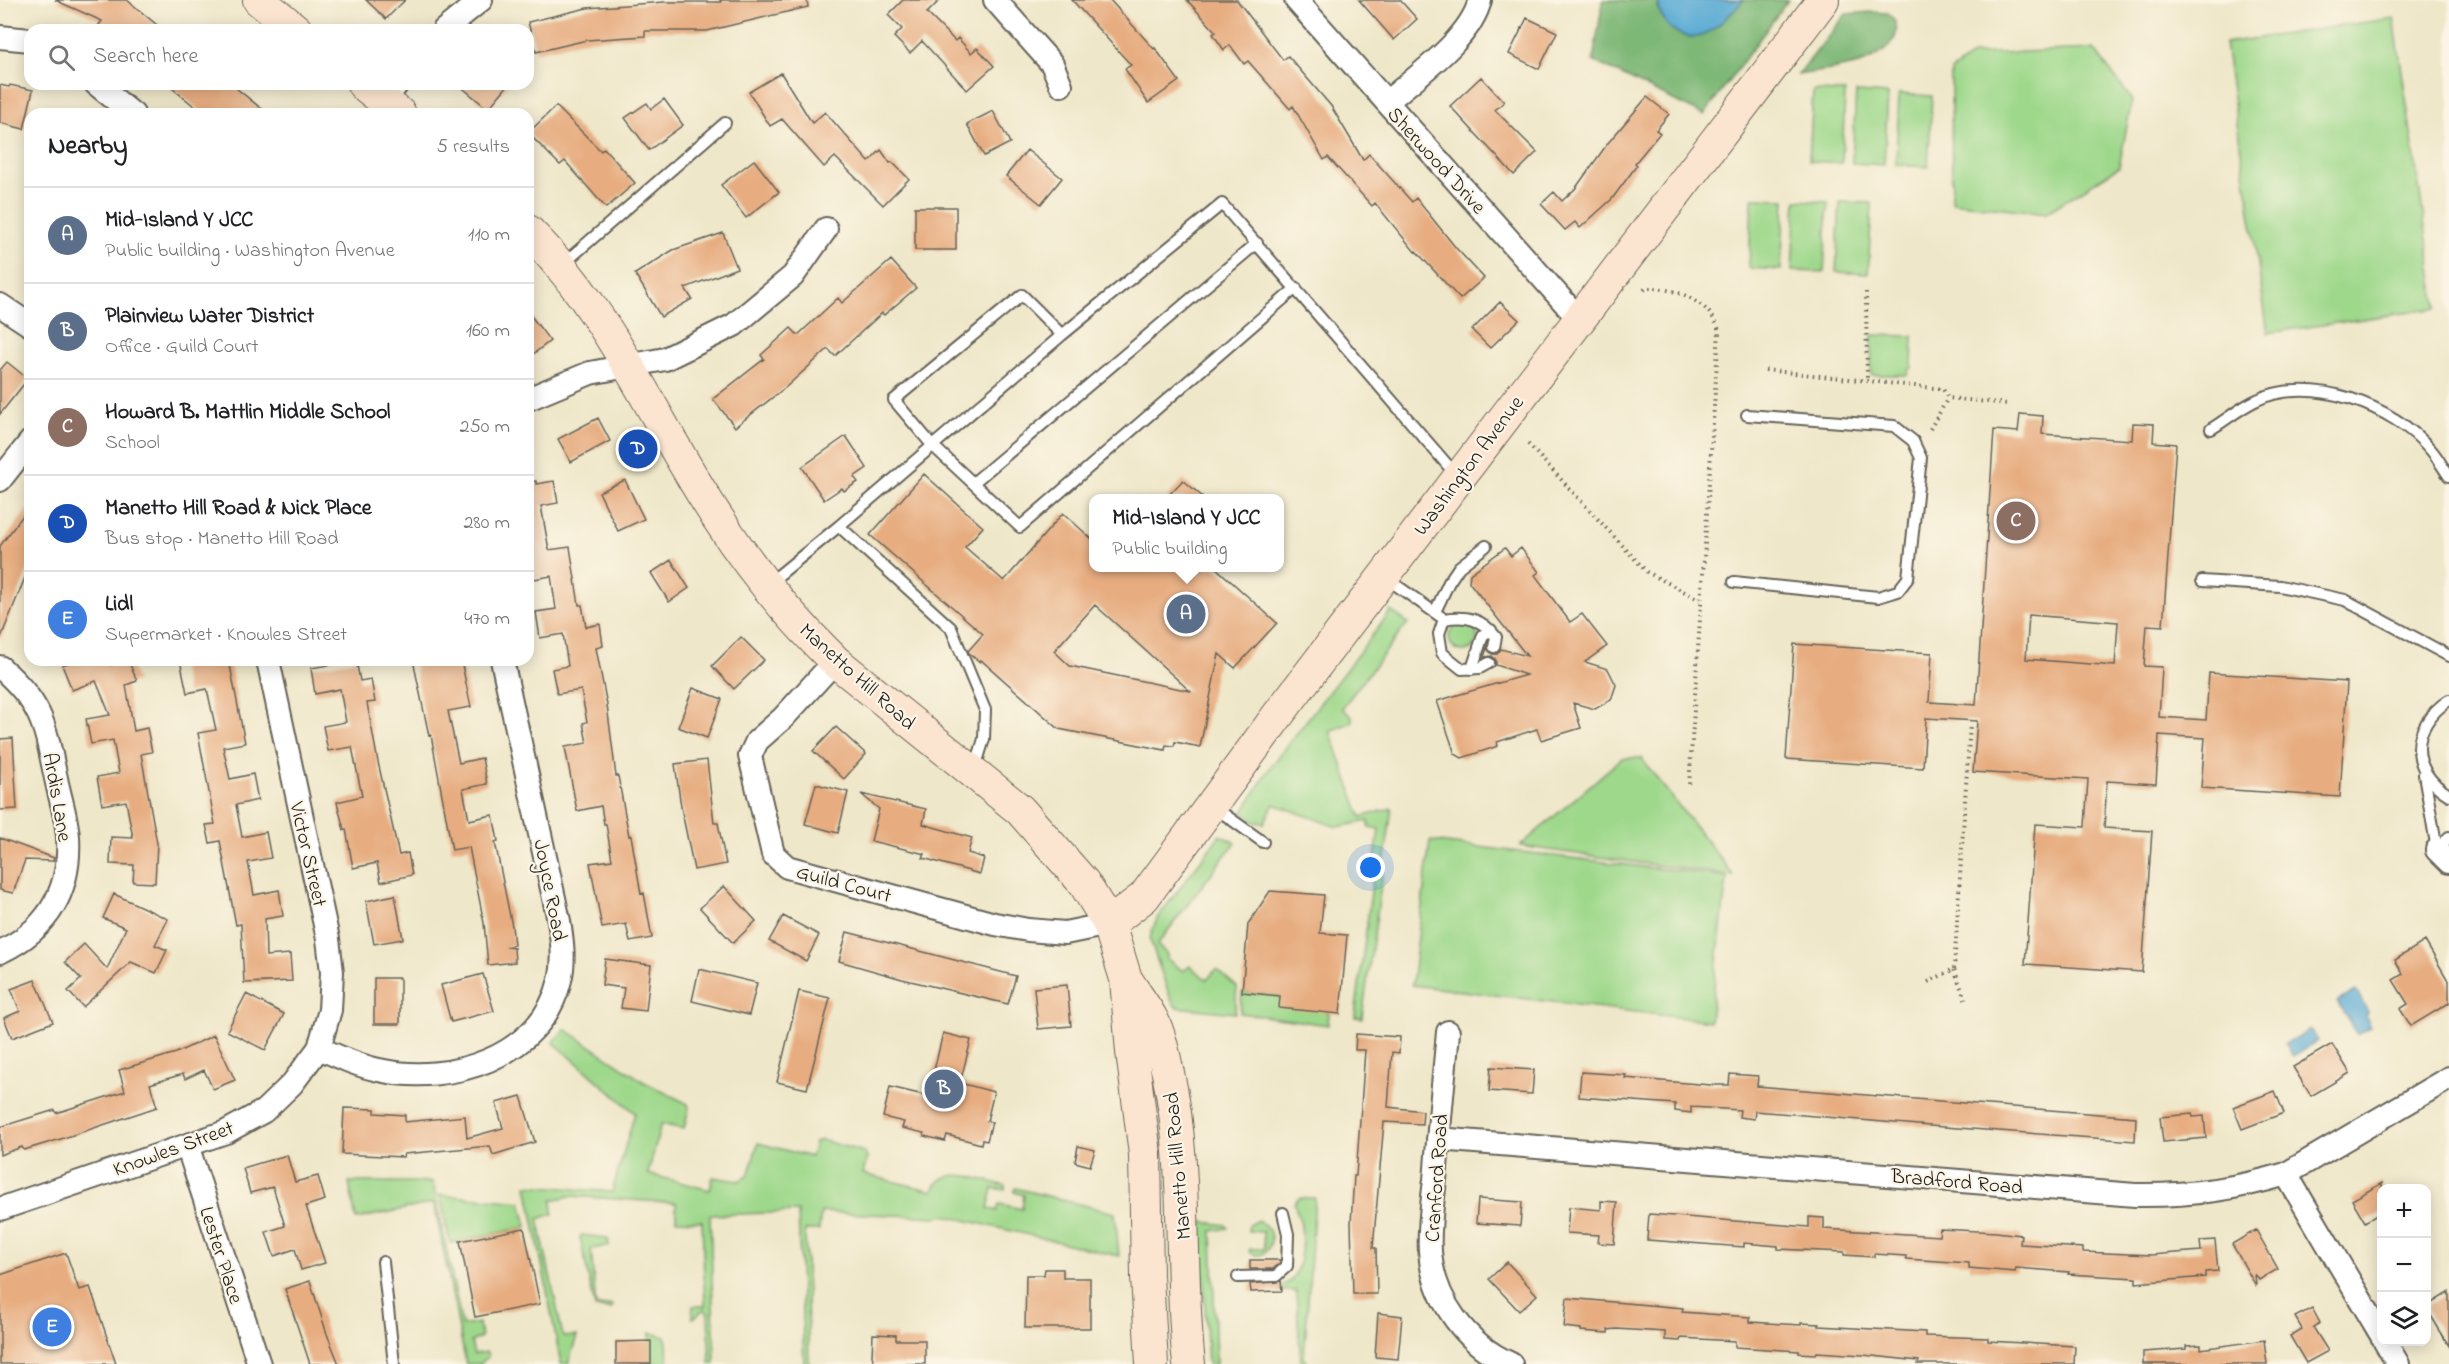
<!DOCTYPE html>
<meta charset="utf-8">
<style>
:root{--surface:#fff;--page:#f2f2f2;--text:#202124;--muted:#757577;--line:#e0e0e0;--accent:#7c3aed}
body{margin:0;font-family:"Indie Flower",sans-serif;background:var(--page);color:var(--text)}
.controls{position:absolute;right:18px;bottom:18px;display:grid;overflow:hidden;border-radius:12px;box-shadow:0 3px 15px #0003}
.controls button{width:54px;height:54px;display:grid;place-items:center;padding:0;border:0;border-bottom:2px solid var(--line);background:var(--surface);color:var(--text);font:30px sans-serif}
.you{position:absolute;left:1371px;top:868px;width:21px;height:21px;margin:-15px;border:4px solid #fff;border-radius:50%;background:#1a73e8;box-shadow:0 0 0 9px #1a73e833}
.badge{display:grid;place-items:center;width:39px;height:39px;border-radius:50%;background:var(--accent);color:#fff;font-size:20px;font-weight:700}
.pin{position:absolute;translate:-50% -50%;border:3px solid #fff;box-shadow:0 2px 6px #0006}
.popup{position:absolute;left:1089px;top:494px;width:195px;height:78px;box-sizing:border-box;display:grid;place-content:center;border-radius:12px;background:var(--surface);filter:drop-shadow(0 2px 4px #0005);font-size:20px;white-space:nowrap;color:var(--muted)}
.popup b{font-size:22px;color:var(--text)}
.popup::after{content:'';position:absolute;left:50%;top:100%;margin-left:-12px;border:12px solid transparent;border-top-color:var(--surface)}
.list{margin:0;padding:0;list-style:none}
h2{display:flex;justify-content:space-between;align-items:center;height:78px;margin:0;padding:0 24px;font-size:26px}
h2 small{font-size:20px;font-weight:400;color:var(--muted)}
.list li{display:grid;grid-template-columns:39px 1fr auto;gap:18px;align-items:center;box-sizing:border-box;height:96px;padding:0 24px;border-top:2px solid var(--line)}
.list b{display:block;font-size:22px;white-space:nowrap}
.list p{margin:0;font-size:20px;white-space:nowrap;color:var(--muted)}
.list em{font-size:20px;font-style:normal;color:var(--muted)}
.icon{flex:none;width:33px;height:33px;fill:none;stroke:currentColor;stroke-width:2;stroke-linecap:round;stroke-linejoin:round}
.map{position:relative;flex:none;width:2449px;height:1364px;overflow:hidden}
.search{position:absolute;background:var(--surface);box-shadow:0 3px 15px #0003;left:24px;top:24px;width:510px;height:66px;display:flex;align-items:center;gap:15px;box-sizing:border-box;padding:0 21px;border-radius:18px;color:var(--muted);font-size:22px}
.panel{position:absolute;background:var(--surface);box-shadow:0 3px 15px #0003;left:24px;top:108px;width:510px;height:558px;border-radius:18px}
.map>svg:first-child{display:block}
.green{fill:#9ed88b;stroke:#5d7a54;stroke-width:1.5}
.forest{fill:#7eb877;stroke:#4d6a4a;stroke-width:1.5}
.water{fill:#59aad4;stroke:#3a6378;stroke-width:1.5}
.building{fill:#e7ad81;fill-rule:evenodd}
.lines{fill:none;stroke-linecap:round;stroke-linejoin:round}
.service-casing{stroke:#666359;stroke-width:14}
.minor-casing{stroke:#666359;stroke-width:26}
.secondary-casing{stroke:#666359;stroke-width:34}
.path{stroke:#666359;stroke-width:4;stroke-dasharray:1.5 4.5;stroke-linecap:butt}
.service{stroke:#fff;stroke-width:10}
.minor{stroke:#fff;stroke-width:22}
.secondary{stroke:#fce5d0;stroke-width:32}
.labels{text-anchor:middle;stroke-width:4.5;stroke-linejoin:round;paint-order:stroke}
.street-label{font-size:21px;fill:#1c1c1c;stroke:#fcf5e5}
</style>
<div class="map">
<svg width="2449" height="1364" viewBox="0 0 2449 1364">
<rect width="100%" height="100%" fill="#fcf5e5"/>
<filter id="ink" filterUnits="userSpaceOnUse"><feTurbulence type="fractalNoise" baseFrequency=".0167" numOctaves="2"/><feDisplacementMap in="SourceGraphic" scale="12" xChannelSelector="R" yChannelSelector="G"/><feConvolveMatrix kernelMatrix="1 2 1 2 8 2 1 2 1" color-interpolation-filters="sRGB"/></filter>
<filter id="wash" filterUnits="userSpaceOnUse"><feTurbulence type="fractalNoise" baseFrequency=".008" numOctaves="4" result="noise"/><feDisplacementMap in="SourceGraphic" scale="24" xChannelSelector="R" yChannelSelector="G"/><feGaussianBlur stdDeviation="1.35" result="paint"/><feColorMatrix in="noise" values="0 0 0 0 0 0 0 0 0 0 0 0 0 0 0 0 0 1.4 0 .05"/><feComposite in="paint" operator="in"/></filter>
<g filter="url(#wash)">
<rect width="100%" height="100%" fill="#efe7c9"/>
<path class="green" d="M2394,18L2437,308L2268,333L2225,43Z
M2094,49L2132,100L2119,167L2046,213L1952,202L1951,71L1974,54Z
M1813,91L1845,92L1842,163L1809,161Z
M1856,92L1888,94L1884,165L1852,163Z
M1899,94L1932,96L1928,167L1896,165Z
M1752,198L1785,199L1781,270L1749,268Z
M1796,200L1828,202L1824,272L1792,271Z
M1840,202L1872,203L1868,274L1836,272Z
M1872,335L1913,336L1912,368L1909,369L1908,375H1871Z
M1391,611L1408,623L1342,708L1352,717V722L1330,731L1361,817L1392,808L1362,1018L1355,1017L1379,829L1369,827V821L1337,827L1274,804L1264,823L1254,822L1243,812L1267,772Z
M1449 637a14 14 0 1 1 28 0a14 14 0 1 1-28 0Z
M1622,758H1641L1734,876L1520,846Z
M1220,835L1236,843L1226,854L1157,945L1167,954V959L1183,971L1190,966L1207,980L1216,969L1237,987L1235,1013L1176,1007L1171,1000L1150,940L1152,931L1158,917Z
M1430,841L1727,877L1710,1021L1412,985Z
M1242,992L1280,996L1329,1013L1328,1025L1240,1013Z
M565,1029L646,1083L688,1104L689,1108L684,1129L661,1124L648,1174L710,1190L713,1177L738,1181L748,1176L758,1143L811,1157L815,1142L821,1140L864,1152L867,1158L863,1174L933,1191C943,1162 984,1181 1006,1186L1005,1190L993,1188L988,1208L997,1211L999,1204L1022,1209L1024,1195L1014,1192L1015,1188L1115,1213L1119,1256L943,1215L938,1217L821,1212L819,1230H805L809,1364H804L798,1212L710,1215L715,1364H710L708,1313L704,1309L694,1318H692L693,1306H705L702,1221L676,1220V1203L570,1196L552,1200L553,1214L538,1219L563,1337L577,1336L568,1364H561L527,1185L612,1192L635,1113L553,1042Z
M349,1182H433L462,1326L479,1323L481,1337L471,1342L474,1354L486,1352L488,1354V1357L480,1364H466L434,1203L356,1219Z
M440,1195L521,1202L527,1227L450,1243Z
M1299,1198H1315L1304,1358L1306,1364H1301L1296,1291H1278V1286C1302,1284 1303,1245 1301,1226C1300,1218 1296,1210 1294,1203Z
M1256,1221C1283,1228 1269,1266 1249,1252L1250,1249H1264L1263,1232L1248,1231L1249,1225Z
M1202,1222L1226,1225L1228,1228L1212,1231L1216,1364H1208L1201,1229Z
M582,1235L608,1238L609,1246L591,1249L596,1306L612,1305V1309L595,1308L580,1237Z
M650,1332L665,1337L667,1342L668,1364H651Z"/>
<path class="forest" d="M1603,0H1659L1658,8L1703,35L1743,0H1788L1704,115L1593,61Z
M1872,12L1888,13C1909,33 1887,52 1867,61C1848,69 1819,71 1798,75L1846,14Z"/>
<path class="water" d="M1659,0H1743C1738,8 1712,32 1704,35C1681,44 1656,22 1659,0Z
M2356,991L2368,1012L2365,1015L2371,1027L2357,1035L2337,1002Z
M2310,1029L2318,1041L2293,1056L2285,1044Z"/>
<g id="blocks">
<path class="building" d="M55,0H127L163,30H95L102,21Z
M366,0H405L386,19Z
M720,0H807L808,7L707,31H645V36L587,40L536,52L528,22L587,8L664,2H721Z
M903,0H940L927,13L955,41L958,38L971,53L977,48L994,66L967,90L922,41L910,53L894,37L902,29L888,15Z
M1072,0H1110L1154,49L1155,48L1179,81L1148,103L1125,69L1131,65Z
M1187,0H1237L1283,60L1288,56L1331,106L1363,160L1369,154L1412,202L1416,198L1456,248L1484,278L1460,299L1416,251L1415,252L1375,203L1372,206L1328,157L1324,160L1293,106L1290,109L1248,61L1244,64L1230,45L1224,50L1213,34L1216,32Z
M1359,0H1400L1417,19L1394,40Z
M1527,18L1557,32L1539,69L1509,54Z
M781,73L812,123L825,112L869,162L881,150L890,163L892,162L909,179L883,205L835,157L824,167L782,119L770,126L749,92Z
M1481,77L1504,102L1495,110L1537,152L1514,175L1450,106Z
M167,84H231L268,114H204Z
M458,84H509L488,109Z
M0,85L9,87L10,85L33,90L24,129L0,123Z
M1647,97L1669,114L1656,130L1660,133L1635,163L1637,165L1612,199L1580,228L1575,222L1565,230L1541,204L1554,192L1562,201L1575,189L1608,143Z
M664,99L683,125L649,150L625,118L647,103L651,109Z
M556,106L601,151L604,148L635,183L606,208L565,161L560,165L528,133Z
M993,111L1010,143L984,156L967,124Z
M1027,150L1062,178L1041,204L1006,176Z
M754,160L779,192L746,218L721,185Z
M915,207H956V250H915Z
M723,233L737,268L685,288L692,299L661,317L635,274L673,250Z
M891,260L916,288L884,315L882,313L835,356L828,349L786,387L735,427L713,399L764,359L761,355L791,328L798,335L838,298L842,303Z
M1500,302L1519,320L1490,348L1472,330Z
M528,312L550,341L528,358Z
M7,362L28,379L0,414V370Z
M2020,414L2043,416L2042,434L2132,440L2133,423L2154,424L2153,442L2176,444L2163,626L2147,625L2144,666L2162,667L2159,717L2206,720L2209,673L2347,682L2340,797L2201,788L2205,738L2159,735L2156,784L2107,781L2104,828L2152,831L2142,972L2025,964L2035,824L2085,827L2088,779L1973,772L1977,721L1926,718L1923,768L1786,759L1794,644L1932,653L1929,702L1976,705L1994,430L2018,432ZM2029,615L2118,622L2115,666L2026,659Z
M598,418L610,441L571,462L558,439Z
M846,436L867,468L854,477L858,482L844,491L842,488L824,500L802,467Z
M924,474L983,527L965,547L1004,581L1063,513L1093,540V567H1215L1277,623L1235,668L1219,654L1200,747L1175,742L1174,746L1166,745L1165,750L1059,729L981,660L980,662L969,653L968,651L983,634L870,535ZM1095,605L1190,691L1070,666L1054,651Z
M625,480L644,519L618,531L599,492Z
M1183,480L1204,498H1166Z
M536,481V484L554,481L558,503L541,506L549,550L570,547L579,605H582L586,627L600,624L603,646L596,648L607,705L616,776H618L629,836L631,835L641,894L644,893L652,938L630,942L626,924L602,928L590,863L612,860L606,824H604L601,806L577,811L565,747L587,743L583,723L587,722L581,690L557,694L552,669L568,666L563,634L540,638L536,612L556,609L551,576L528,580V482Z
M30,506V565L0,640V546Z
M1505,548L1511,556L1521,548L1539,572L1535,575L1570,622L1582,614L1607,646L1585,662L1608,669L1616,685L1611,700L1595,709L1573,703L1581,728L1541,740L1537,729L1497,742L1498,746L1462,758L1455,754L1437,701L1526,675L1496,665V660L1492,656L1484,657L1487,648L1492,654H1497L1501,649L1527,656L1469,582L1470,574Z
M671,560L689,588L669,602L651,573Z
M741,637L764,660L734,689L712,666Z
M75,660H109L111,665L128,660L137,681L126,685L134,731L147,728L152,752L141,754L157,843L155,883L133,882L134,865L110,864L111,837L133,838L126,801L102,805L97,777L119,773L113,740L91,744L86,719L110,715L96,681L72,690L62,665Z
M180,660H229L245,743L223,747L230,779L253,774L258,800L236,805L242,837L266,832L271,858L248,862L254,895L279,890L283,916L265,919L266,956L290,954L292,981L244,983L241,924L236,925L220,841L210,843L206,825L215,824L198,733L216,730L207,689L187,693Z
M356,660L360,681L371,679L375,702L367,703L378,762L399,855L408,853L412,875L381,882L377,863L353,868L346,829L344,830L337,802L362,796L352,747L328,751L323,726L346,722L340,689L315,694L311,668Z
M413,660H461L471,707L448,711L459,763L482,758L487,784L463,789L469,820L493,815L498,841L495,842L512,926L514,945L506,947L514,948L515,962L488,965L484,923L469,847L452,850L431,735L429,736Z
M693,688L722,699L707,738L678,727Z
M836,727L866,754L844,779L813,751Z
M13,738L17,809L0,810V739Z
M707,760L714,823H718L726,864L694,870L681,807L675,764Z
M816,784L848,792L838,833L805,824Z
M861,794L926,809L923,824L972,838L968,853L984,858L980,874L923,858L925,854L871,841L879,809Z
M0,838L54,858L53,861L25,860L13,893L0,890Z
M724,886L756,921L733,943L700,908Z
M1270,891L1324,895L1320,933L1347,935L1340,1014L1279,1008L1280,996L1242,992L1248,924Z
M114,894L168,919L155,945L167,950L156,973L131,962L83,1007L68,991L81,979L65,962L84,944L107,969L126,928L103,918Z
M395,895L403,939L374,944L366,901Z
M783,916L819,935L806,961L769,941Z
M847,932L1016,976L1008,1004L902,979L839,961Z
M2425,941L2449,982V1003L2411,1026L2400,1009L2408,1004L2393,980L2403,974L2395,960Z
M605,959L651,965L646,1011L621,1008L624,988L602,985Z
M699,969L757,983L749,1015L692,1001Z
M483,974L494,1011L451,1022L441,985Z
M374,978H400V1024H374Z
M35,980L53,1022L12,1038L4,1018L20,1011L11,989Z
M1067,985L1071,1026L1038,1029L1034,988Z
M799,991L830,998L807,1089L777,1082Z
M246,994L284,1014L265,1050L227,1031Z
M943,1033L971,1040L960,1083L994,1092L987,1121L992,1122L987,1141L982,1140L981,1144L947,1135L945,1141L924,1136V1133L902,1128L904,1122L883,1117L890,1087L928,1096Z
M1356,1034L1400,1037L1399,1053L1392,1052L1388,1107L1423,1111L1422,1124L1384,1122L1373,1248H1376L1377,1294H1353L1351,1223L1354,1176H1356L1365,1050H1355Z
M214,1035L235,1080L213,1089L204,1070L185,1079L183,1074L150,1084L157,1107L64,1138L24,1150L22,1147L0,1155V1127L55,1110L56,1113L125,1091L119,1070L176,1053Z
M2332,1044L2350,1073L2311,1096L2293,1067Z
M1491,1067L1534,1070L1532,1094L1489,1091Z
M1581,1072L1626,1075L1625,1078L1711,1085H1729L1730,1074L1758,1076L1757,1086L2136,1117L2135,1141L1930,1126L1755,1111L1754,1119L1739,1117L1740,1110L1691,1107V1113L1675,1111V1104L1579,1097Z
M2275,1091L2284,1113L2242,1129L2233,1107Z
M521,1096L535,1142L493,1155L490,1146L404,1154L403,1157L342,1154L344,1108L375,1109V1113L405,1115V1122L465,1116L467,1138L503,1128L496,1103Z
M2192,1114L2193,1117L2204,1116L2206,1138L2163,1142L2160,1117Z
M1078,1146L1095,1150L1090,1166L1075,1162Z
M287,1155L295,1182L318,1176L325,1200L306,1206L325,1263L301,1270L295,1249L274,1256L266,1232L285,1226L273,1187L250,1193L243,1168Z
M2382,1183V1212L2365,1222L2352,1200Z
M1478,1199L1522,1202L1520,1226L1476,1223Z
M1601,1201L1617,1202L1614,1244L1598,1243L1599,1235L1567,1233L1569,1207L1601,1210Z
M1649,1214L1809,1227V1217L1824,1218V1229L1939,1236L1940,1229L1996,1232L2021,1235L2020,1244L2083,1248V1252L2151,1255L2201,1251L2200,1241L2215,1240L2218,1271L2205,1272V1277L2136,1283V1278L2068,1274L2069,1272L2016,1268L2015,1272L1969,1268V1263L1906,1259V1256L1874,1254V1257L1844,1255V1252L1778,1249V1246L1744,1243V1247L1647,1240Z
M524,1228L540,1304L475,1317L460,1241Z
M2256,1230L2278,1269L2259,1280L2255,1274L2256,1286L2232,1244Z
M66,1253L79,1290L90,1287L116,1364H0V1275Z
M1250,1260H1280V1263L1273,1269H1250Z
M1507,1262L1537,1295L1519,1311L1489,1279Z
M1045,1269H1063V1278H1090V1328H1025L1026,1275H1044Z
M310,1281L327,1334L339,1364H310L285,1289Z
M1281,1281L1282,1291L1251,1292L1250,1284Z
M2449,1292V1346L2427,1309V1306Z
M1567,1298L1683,1308L1682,1312L1750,1317V1322L1801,1325V1323L1819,1324V1326L1925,1332V1336L1988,1338V1341L2075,1346L2074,1364H1918L1919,1361L1863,1355L1817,1352L1816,1354L1799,1353V1351L1735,1347V1341L1681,1338L1680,1341L1665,1340V1332L1616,1329L1608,1330V1333L1581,1331V1329L1564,1327Z
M2312,1308L2320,1323L2313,1327L2328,1351L2306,1363L2290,1336L2302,1329L2295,1317Z
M1378,1313L1402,1316L1398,1359L1375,1357Z
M873,1334L896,1335V1340H925V1364H875L872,1356Z
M2264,1340L2267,1364H2143V1352L2186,1349V1346L2201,1345V1349Z
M651,1341V1364H616V1342Z"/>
</g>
</g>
<g filter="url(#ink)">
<use href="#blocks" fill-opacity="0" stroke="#666359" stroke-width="1.5"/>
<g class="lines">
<g class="service-casing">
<path id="service" d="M563,264L725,123
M1062,335L1222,204L1457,476
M2211,429C2226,420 2241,407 2257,400C2312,374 2394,406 2431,450C2438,458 2443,468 2449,476
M973,483L1257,243
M839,526L951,628L985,710L984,739L975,768
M1386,578L1444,619C1467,615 1482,619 1496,637L1494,647
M2202,581L2280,586L2345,600L2449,656
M1734,582L1878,597L1898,591L1908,578L1921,458L1913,441L1894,426L1747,415
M768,584L839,526L1062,335L1022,295L894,400L932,445L1020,527L1296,288
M1435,612L1449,582L1459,567L1486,546
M1444,619L1439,634L1442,653L1462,669L1480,668L1489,663
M1472,669L1483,635L1491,630
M2449,700C2410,726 2408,770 2449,795
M2424,774L2437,850
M1214,807L1263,842
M2437,850L2449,837
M383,1262L394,1364
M1238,1277L1276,1276L1287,1266L1288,1234L1283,1213"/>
</g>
<g class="minor-casing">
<path id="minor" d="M995,0L1052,64L1061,85
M1296,0L1579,319
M444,30L481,0
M0,37L30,40
M96,84L133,114
M384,101L397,84
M1387,102C1416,76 1471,39 1480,0
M0,305L30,325
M528,399L590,373L665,359L734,325L793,276L826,229
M0,480L30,442
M835,661L783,718L757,741L750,756L773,854L787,867L995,924L1028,930L1065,933L1109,924
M0,667C45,706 45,728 57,783C61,801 67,820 68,837C71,890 49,929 0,952
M2437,850L2449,862
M1448,1032C1444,1077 1439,1123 1436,1169C1434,1195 1428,1224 1430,1251C1433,1300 1467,1345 1511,1364
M319,1048C339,1057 359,1066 379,1070C450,1086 542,1057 560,980C565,961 562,940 559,921L502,660
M1438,1139L2135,1195C2187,1196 2237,1189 2286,1174L2449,1078
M187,1145L259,1364
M2286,1174L2382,1336
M0,1209L226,1132L264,1111L292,1084L319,1048L330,1010L332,972L328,939L268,660
M2385,1342L2398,1364"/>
</g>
<g class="secondary-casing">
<path id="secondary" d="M259,0L296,30
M363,84L400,114
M528,231C612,313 655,424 719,520C752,571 791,618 835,661L1020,810L1084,883L1109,924L1126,979L1132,1052L1145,1154L1147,1276L1152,1364
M1109,924L1144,897L1278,715L1823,0
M1128,982C1136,995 1146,1007 1153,1021C1161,1036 1164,1056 1168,1073C1189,1169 1178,1267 1189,1364"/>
</g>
<path class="path" d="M1644,290L1646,288C1674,287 1711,301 1719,331L1689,786
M1866,292L1867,381
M1765,370L1943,389L1948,398L2008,404
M1930,429L1948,398
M1528,444L1647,572L1700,600
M1954,969L1970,724
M1928,982L1954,969L1965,999"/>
<use href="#service" class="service"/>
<use href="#minor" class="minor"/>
<use href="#secondary" class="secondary"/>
</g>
</g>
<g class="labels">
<g class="street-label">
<text transform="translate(1437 160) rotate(48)" y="7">Sherwood Drive</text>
<text transform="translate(1468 465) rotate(-53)" y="7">Washington Avenue</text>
<text transform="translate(858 676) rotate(42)" y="7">Manetto Hill Road</text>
<text transform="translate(58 797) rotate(80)" y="7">Ardis Lane</text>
<text transform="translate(309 854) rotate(77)" y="7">Victor Street</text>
<text transform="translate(844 883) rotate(15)" y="7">Guild Court</text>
<text transform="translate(551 890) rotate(79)" y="7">Joyce Road</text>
<text transform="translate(173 1148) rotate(-20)" y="7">Knowles Street</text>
<text transform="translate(1177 1166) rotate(-95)" y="7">Manetto Hill Road</text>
<text transform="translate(1436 1178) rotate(-86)" y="7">Cranford Road</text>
<text transform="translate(1957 1181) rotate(5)" y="7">Bradford Road</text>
<text transform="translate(222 1255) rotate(72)" y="7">Lester Place</text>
</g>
</g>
</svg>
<div class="controls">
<button>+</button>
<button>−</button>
<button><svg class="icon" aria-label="layers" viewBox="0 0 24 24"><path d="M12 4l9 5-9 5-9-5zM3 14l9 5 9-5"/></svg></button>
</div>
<div class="you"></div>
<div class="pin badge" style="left:1186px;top:614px;background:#5c6f8a">A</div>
<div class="popup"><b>Mid-Island Y JCC</b>Public building</div>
<div class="pin badge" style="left:944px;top:1089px;background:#5c6f8a">B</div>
<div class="pin badge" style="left:2016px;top:521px;background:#8d6e63">C</div>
<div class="pin badge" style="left:638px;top:449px;background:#1a4fb4">D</div>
<div class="pin badge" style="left:52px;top:1327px;background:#3f7fe0">E</div>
<div class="search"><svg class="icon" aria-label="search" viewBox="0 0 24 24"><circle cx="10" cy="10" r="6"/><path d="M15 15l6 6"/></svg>Search here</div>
<section class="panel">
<h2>Nearby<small>5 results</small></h2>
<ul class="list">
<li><span class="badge" style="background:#5c6f8a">A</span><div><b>Mid-Island Y JCC</b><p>Public building · Washington Avenue</p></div><em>110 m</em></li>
<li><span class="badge" style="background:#5c6f8a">B</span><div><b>Plainview Water District</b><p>Office · Guild Court</p></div><em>160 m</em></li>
<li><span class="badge" style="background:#8d6e63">C</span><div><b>Howard B. Mattlin Middle School</b><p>School</p></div><em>250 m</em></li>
<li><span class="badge" style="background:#1a4fb4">D</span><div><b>Manetto Hill Road &amp; Nick Place</b><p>Bus stop · Manetto Hill Road</p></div><em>280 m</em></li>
<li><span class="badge" style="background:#3f7fe0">E</span><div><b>Lidl</b><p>Supermarket · Knowles Street</p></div><em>470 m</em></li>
</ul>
</section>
</div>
